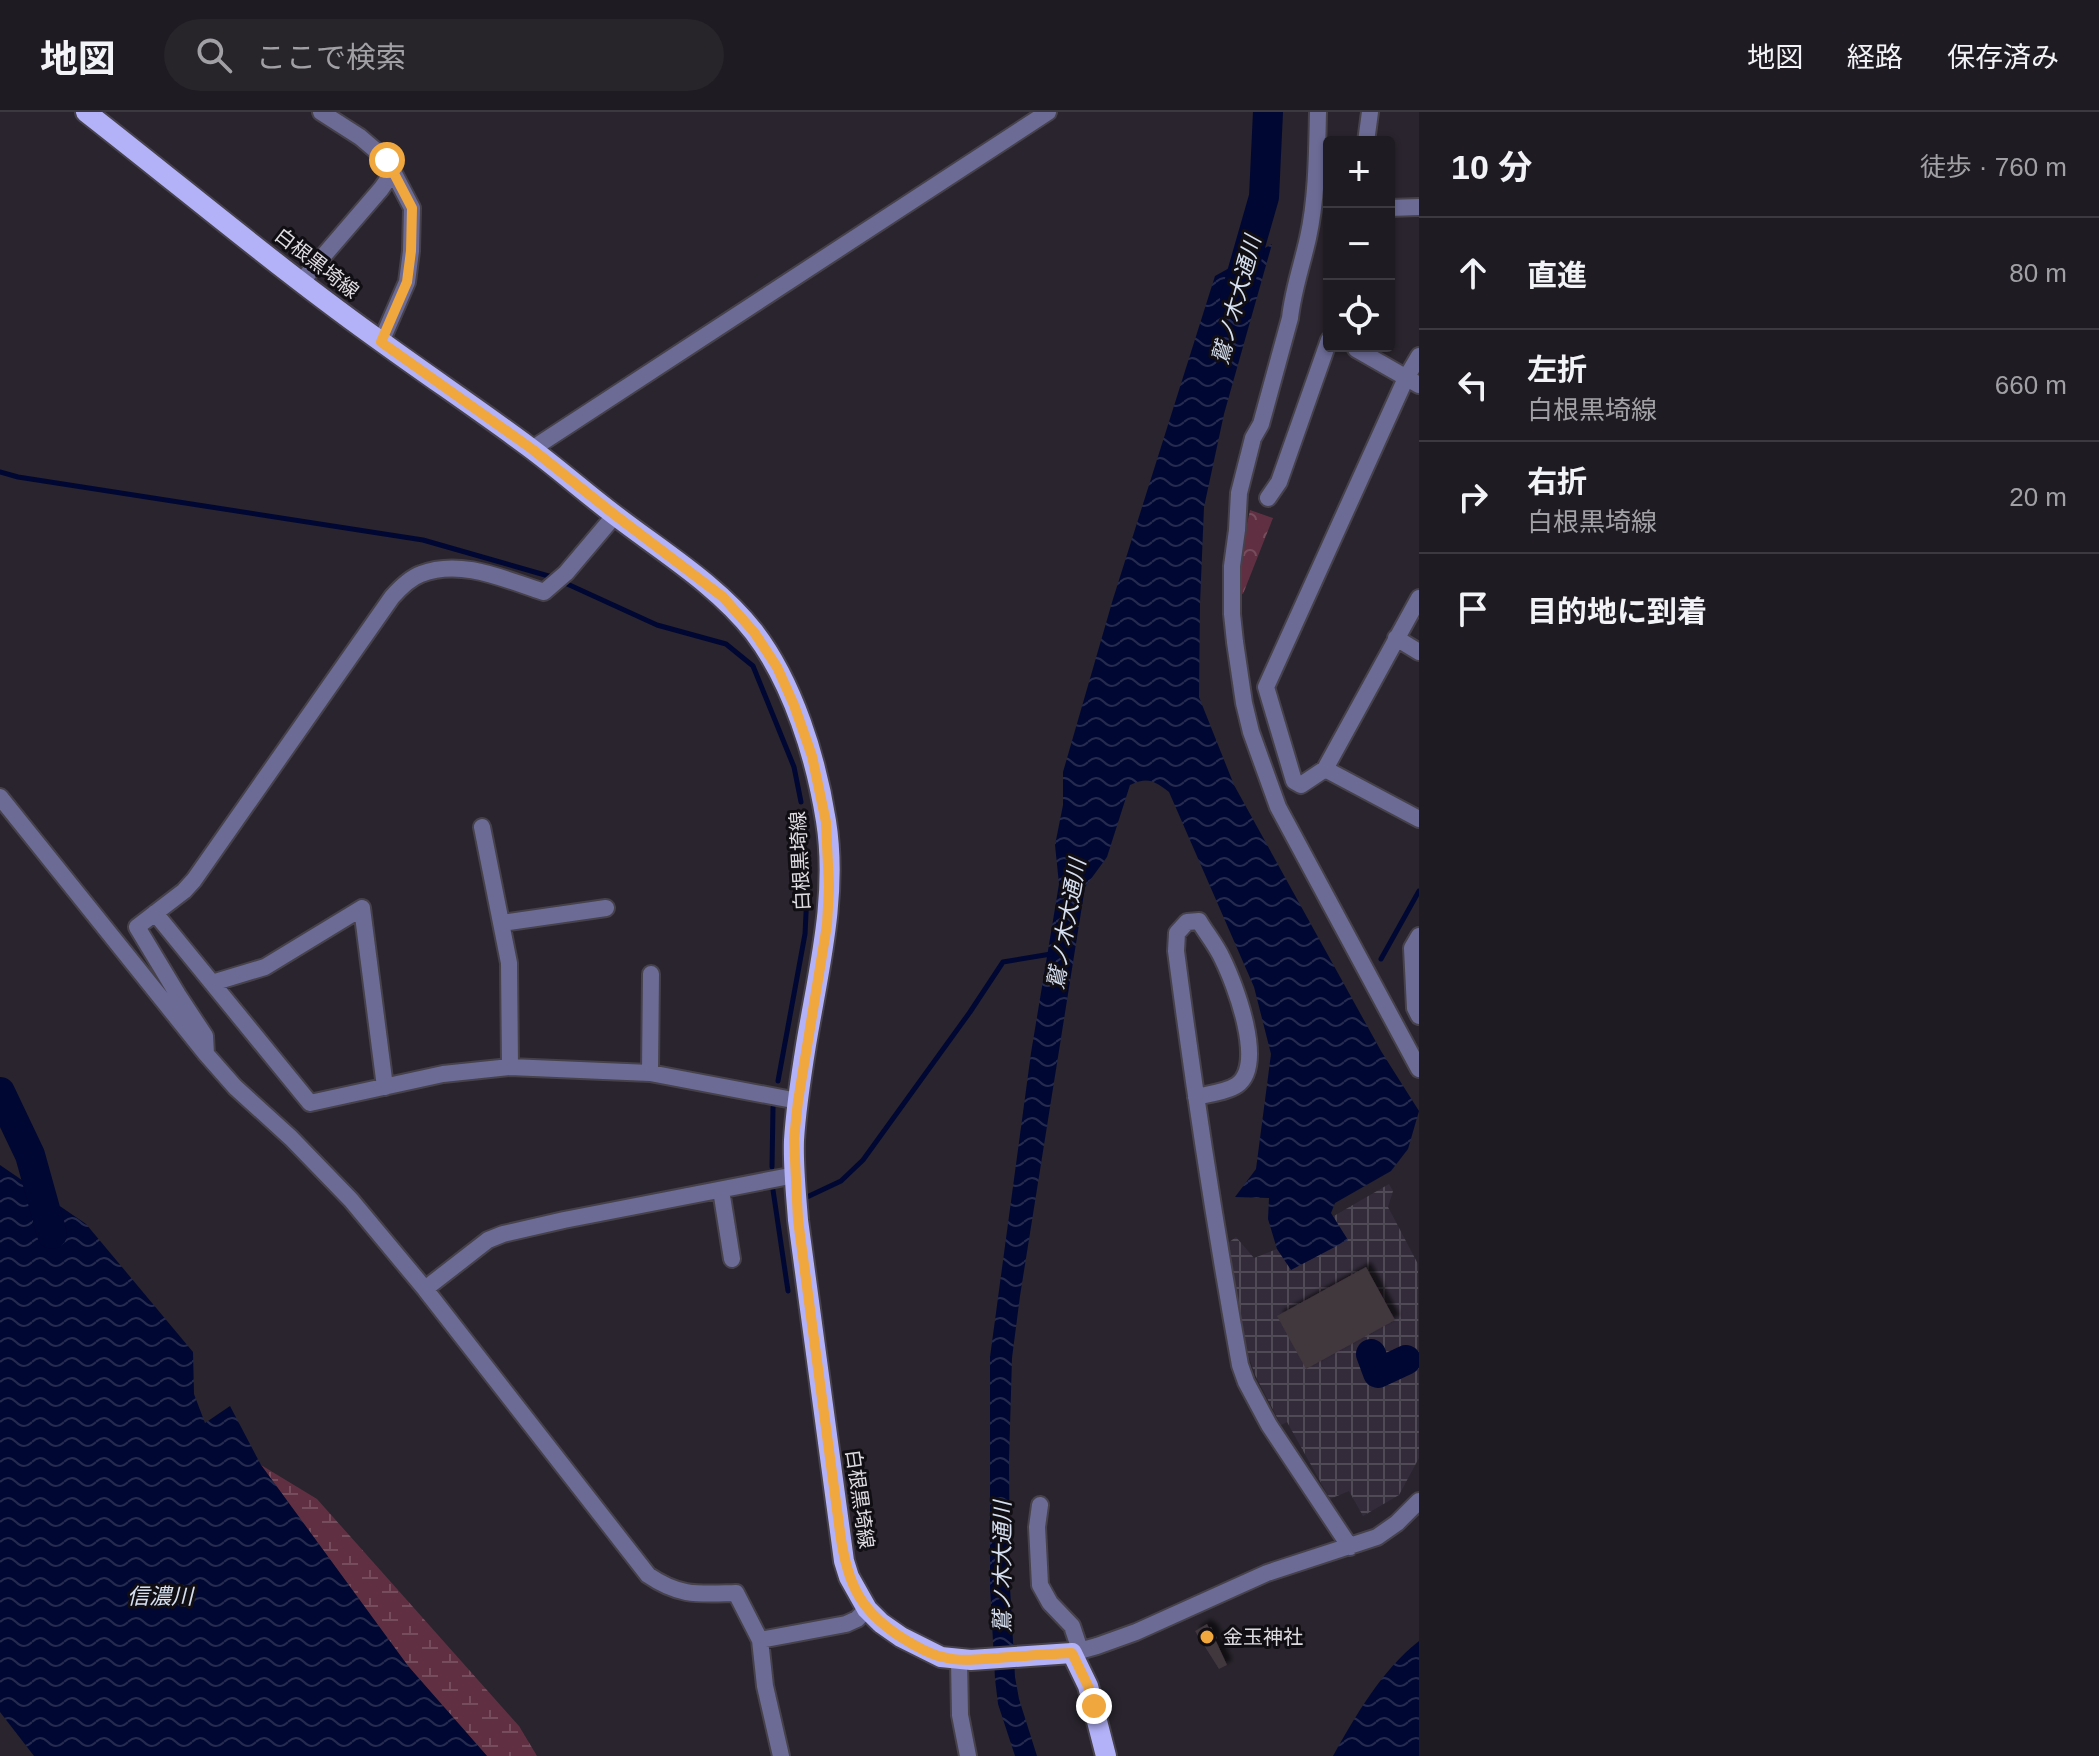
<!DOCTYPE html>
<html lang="ja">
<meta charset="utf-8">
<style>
:root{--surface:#1f1b22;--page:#27242a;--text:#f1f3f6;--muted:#a1a1a5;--line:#3c3940}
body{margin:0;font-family:Arial,"Noto Sans JP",sans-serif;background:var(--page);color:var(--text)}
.controls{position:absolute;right:24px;top:24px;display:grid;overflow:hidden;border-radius:8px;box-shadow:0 2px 6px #0004}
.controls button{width:72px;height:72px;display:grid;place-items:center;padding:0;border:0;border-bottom:2px solid var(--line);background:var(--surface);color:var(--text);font:40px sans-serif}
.stop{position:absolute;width:24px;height:24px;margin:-18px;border:6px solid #efa73e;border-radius:50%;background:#fff}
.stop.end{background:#efa73e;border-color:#fff;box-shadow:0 2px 8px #0008}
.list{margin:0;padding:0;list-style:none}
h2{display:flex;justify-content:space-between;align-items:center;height:104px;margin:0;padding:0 32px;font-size:34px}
h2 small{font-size:26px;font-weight:400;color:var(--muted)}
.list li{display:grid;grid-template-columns:52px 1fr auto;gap:24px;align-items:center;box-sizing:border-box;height:112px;padding:0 32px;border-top:2px solid var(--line)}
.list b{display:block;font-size:30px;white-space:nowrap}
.list p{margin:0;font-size:26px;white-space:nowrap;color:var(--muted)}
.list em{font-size:26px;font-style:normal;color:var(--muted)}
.icon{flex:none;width:44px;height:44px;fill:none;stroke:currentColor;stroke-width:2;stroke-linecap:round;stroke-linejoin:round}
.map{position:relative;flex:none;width:1419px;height:1644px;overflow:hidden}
header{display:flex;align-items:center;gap:48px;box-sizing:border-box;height:112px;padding:0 40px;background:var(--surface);border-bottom:2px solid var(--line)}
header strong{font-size:38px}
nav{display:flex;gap:44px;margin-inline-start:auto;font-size:28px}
.search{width:560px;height:72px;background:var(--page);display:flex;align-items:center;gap:20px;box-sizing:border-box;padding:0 28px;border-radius:44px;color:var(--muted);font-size:30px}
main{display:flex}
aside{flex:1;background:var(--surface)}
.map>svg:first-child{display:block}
.industrial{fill:url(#industrial-grid)}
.wetland{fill:url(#wetland-marsh)}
.park{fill:url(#park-crowns)}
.water{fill:url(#water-waves)}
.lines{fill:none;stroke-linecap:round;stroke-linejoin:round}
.stream{stroke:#000732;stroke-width:5}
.river{stroke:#000732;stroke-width:30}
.building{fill:#41373e;filter:url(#shadow)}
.minor-casing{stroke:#46414a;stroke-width:20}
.major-casing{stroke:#46414a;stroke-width:24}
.minor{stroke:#6b6b96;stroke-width:16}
.major{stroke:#b3b2f9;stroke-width:20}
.route{stroke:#efa73e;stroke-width:10}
.poi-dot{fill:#efa73e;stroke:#110e13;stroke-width:3}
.labels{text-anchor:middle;stroke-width:6;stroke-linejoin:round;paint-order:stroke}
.street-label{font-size:20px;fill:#dedbe1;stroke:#110e13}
.poi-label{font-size:20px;fill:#dedbe1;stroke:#110e13;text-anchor:start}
.water-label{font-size:22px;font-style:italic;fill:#d6e0f0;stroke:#110e13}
</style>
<header>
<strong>地図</strong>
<div class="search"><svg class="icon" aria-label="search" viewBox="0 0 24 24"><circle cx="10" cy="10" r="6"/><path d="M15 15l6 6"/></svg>ここで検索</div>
<nav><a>地図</a><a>経路</a><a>保存済み</a></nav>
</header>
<main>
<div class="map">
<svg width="1419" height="1644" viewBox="0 0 1419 1644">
<defs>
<pattern id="industrial-grid" width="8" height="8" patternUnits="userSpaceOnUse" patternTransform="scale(2)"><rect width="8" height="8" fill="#332b3a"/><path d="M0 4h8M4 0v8" fill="none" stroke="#504956"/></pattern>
<pattern id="wetland-marsh" width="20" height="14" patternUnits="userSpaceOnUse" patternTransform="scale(2)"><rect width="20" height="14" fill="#603042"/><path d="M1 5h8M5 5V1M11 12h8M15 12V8" fill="none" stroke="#764d5d"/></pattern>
<pattern id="park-crowns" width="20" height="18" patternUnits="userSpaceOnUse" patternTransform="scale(2)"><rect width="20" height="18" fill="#603042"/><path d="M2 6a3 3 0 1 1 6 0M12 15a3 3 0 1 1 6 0" fill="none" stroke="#764d5d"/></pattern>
<pattern id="water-waves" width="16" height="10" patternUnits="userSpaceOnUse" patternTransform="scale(2)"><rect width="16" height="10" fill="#000732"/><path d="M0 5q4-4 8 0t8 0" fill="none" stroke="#252b4f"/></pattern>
<filter id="shadow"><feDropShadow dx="5" dy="-5" stdDeviation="2" flood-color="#0009"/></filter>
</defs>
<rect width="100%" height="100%" fill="#29242d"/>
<path class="industrial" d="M1389,1072L1393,1079L1388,1095L1418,1152L1419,1346L1399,1383L1363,1404L1349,1379L1330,1387L1287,1310L1281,1313L1255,1263L1246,1236L1225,1133L1236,1125L1254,1146L1277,1137Z"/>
<path class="wetland" d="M261,1353L317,1387L519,1614L537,1644H487L408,1554Z"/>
<path class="park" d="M1250,398L1273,406L1243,482L1239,480L1240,445Z"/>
<path class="water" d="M1272,132L1224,302L1204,395L1200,492L1199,585L1234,673L1381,939L1419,999L1408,1037L1391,1059L1335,1091L1331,1101L1348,1128L1291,1158L1277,1137L1268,1107L1269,1086L1235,1085L1256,1057L1271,942L1254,875L1169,680C1153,668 1148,665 1130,673L1107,745L1085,775L1020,1184L1012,1246L1009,1348L1010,1475L1015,1565L1019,1587L1037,1644H1015L998,1592L995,1567L990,1474V1245L1031,941L1059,772L1055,733L1063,693V660L1113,487L1215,164Z
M0,1053L86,1112L193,1240L194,1282L205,1311L230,1294L261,1353L408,1554L487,1644H34L0,1600Z
M1419,1529V1644H1333C1356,1603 1381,1559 1419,1529Z"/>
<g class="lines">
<path class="stream" d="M0,360L18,365L423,428L552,465L657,513L726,532L753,554L794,655L801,690
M1381,847L1419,779
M778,969L805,822L808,761
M772,1055L773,995
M773,1078L788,1179
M807,1085L841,1069L863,1048L970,900L1003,850L1051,842"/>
<path class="river" d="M1235,186L1264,85L1268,0
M0,980L30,1043L52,1122
M1371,1242L1378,1261L1406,1248"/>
</g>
<path class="building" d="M1366,1155L1395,1208L1306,1257L1277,1204Z
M1207,1512L1209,1516L1211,1515L1217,1526L1215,1527L1227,1553L1219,1557L1195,1519Z"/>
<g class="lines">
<g class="minor-casing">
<path id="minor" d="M321,0L360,25L387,48L412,96L411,139L407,170L381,230
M1318,0C1317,41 1317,85 1308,126C1302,153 1293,178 1290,206L1261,312L1253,326L1239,381L1237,418L1232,454V502L1235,530L1244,591L1251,620L1278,695L1419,957
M1366,30L1370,0
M1389,96L1419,95
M301,170L381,77L393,60
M1357,234L1356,237L1419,273
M532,337L1048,0
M1268,386L1279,370L1329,228
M1419,486L1325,657L1419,707
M1396,526L1419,540
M1325,657L1301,673L1294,669L1266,575L1406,266L1419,244
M0,685L206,942L235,975L291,1026L351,1088L425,1177L648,1463C680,1485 699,1482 736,1481L760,1528L765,1574L781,1644
M482,715L509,851L510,955
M155,801L310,991L443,962L510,955L650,961L798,989
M502,811L606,796
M1419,824L1412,836L1415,896L1419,904
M212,871L265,855L362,796L385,975
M206,942L205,924L178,883L137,815L184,779L194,768L392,485C400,476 410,466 421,462C461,446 506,468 544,480L566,461L615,403
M650,961L651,862
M1196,985C1208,982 1227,980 1237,973C1266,953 1235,872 1222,846C1216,833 1206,821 1199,809L1187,810L1177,821L1176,839C1194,977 1215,1115 1240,1253L1246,1270L1269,1313L1350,1435
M721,1078L732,1147
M425,1177L488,1128L503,1122L564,1108L795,1063
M1040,1393L1037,1415L1040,1473L1050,1491L1072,1514L1080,1538
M760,1528L846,1512L857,1507L867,1497
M1072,1541L1097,1534L1136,1520L1267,1461L1377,1425L1397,1411L1419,1389
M959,1548L960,1603L968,1644"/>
</g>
<g class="major-casing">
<path id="major" d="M86,0C186,78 283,160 386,233C433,267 482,300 529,335C560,358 589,384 620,407C666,442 718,474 754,520C793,571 816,646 826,709C838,784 818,860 806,933C801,964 796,996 794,1028C793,1054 796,1081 798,1108L844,1449L849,1465L867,1497L881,1511L901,1525L941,1545L971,1548L1072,1541L1088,1574L1106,1644"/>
</g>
<use href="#minor" class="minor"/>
<use href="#major" class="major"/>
</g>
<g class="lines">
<path class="route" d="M387,48L412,96L411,139L407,170L381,230L532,337L615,403L723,485L754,520L777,555L794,593L812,644L826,710L829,775L827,813L798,989L794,1027L798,1108L840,1420C847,1473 861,1502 909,1530C920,1536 931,1543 943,1545C961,1550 980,1547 998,1546C1023,1544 1047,1542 1072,1541L1088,1574L1094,1594"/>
</g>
<circle class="poi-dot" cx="1207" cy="1525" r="8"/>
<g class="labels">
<g class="street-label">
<text transform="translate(317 151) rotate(38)" y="7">白根黒埼線</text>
<text transform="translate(800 749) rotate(-93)" y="7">白根黒埼線</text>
<text transform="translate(860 1387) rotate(82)" y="7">白根黒埼線</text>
</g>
<g class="poi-label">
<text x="1223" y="1532">金玉神社</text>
</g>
<g class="water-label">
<text transform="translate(1236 188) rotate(-75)" y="8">鷲ノ木大通川</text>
<text transform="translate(1066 812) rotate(-80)" y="8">鷲ノ木大通川</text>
<text transform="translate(1002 1455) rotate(-90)" y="8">鷲ノ木大通川</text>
<text x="160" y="1492">信濃川</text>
</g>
</g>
</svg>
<div class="controls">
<button>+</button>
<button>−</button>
<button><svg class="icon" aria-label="locate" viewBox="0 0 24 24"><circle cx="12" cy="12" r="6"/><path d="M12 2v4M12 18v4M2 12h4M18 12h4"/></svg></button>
</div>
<div class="stop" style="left:387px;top:48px"></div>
<div class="stop end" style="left:1094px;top:1594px"></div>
</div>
<aside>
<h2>10 分<small>徒歩 · 760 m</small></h2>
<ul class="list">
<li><svg class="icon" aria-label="ahead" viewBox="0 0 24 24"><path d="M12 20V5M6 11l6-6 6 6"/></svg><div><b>直進</b></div><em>80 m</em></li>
<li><svg class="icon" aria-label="left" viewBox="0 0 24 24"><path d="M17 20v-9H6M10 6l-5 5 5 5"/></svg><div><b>左折</b><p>白根黒埼線</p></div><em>660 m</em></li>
<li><svg class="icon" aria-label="right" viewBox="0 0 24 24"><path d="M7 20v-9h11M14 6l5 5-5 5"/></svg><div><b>右折</b><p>白根黒埼線</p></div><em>20 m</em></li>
<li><svg class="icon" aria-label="arrive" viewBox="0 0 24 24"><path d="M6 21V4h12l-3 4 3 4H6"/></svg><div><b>目的地に到着</b></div></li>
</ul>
</aside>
</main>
